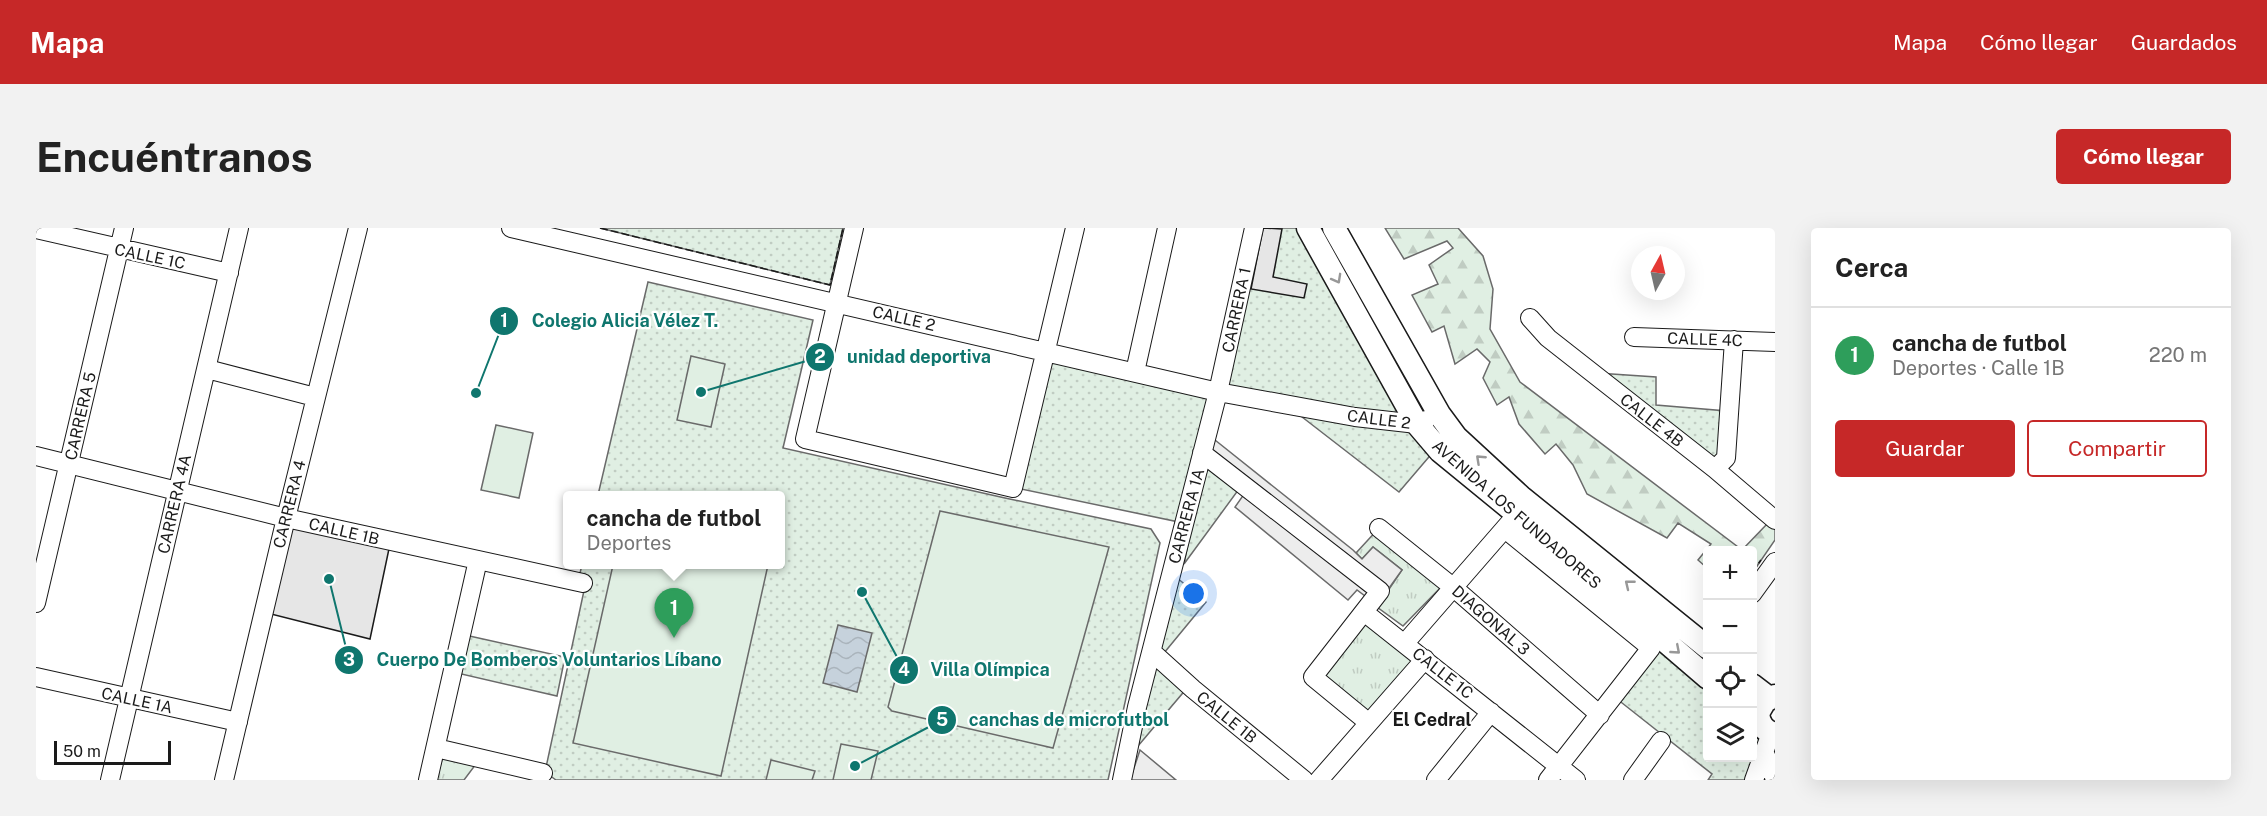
<!DOCTYPE html>
<html lang="es">
<meta charset="utf-8">
<style>
:root{--surface:#fff;--page:#f2f2f2;--text:#222;--muted:#767676;--line:#e0e0e0;--accent:#c62828}
body{margin:0;font-family:"Public Sans",sans-serif;background:var(--page);color:var(--text)}
.controls{position:absolute;right:18px;bottom:18px;display:grid;overflow:hidden;border-radius:6px;box-shadow:0 6px 24px #0002}
.controls button{width:54px;height:54px;display:grid;place-items:center;padding:0;border:0;border-bottom:2px solid var(--line);background:var(--surface);color:var(--text);font:30px sans-serif}
.compass{position:absolute;left:1595px;top:18px;width:54px;height:54px;border-radius:50%;background:var(--surface);box-shadow:0 6px 24px #0002;rotate:8deg}
.scale{position:absolute;left:18px;bottom:15px;width:117px;box-sizing:border-box;padding-left:6px;border:3px solid #1a1a1a;border-top:0;font-size:16px;line-height:21px;white-space:nowrap;color:#1a1a1a;-webkit-text-stroke:4px #fff;paint-order:stroke}
.you{position:absolute;left:1158px;top:366px;width:21px;height:21px;margin:-15px;border:4px solid #fff;border-radius:50%;background:#1a73e8;box-shadow:0 0 0 9px #1a73e833}
.badge{display:grid;place-items:center;width:39px;height:39px;border-radius:50%;background:var(--accent);color:#fff;font-size:20px;font-weight:700}
.pin{position:absolute;translate:-50% -50px;filter:drop-shadow(0 2px 3px #0008)}
.pin::after{content:'';position:absolute;top:32px;width:21px;height:18px;background:inherit;clip-path:polygon(0 0,100% 0,50% 100%)}
.popup{position:absolute;left:527px;top:263px;width:222px;height:78px;box-sizing:border-box;display:grid;place-content:center;border-radius:6px;background:var(--surface);filter:drop-shadow(0 2px 4px #0005);font-size:20px;white-space:nowrap;color:var(--muted)}
.popup b{font-size:22px;color:var(--text)}
.popup::after{content:'';position:absolute;left:50%;top:100%;margin-left:-12px;border:12px solid transparent;border-top-color:var(--surface)}
.list{margin:0;padding:0;list-style:none}
h2{display:flex;justify-content:space-between;align-items:center;height:78px;margin:0;padding:0 24px;font-size:26px}
h2 small{font-size:20px;font-weight:400;color:var(--muted)}
.list li{display:grid;grid-template-columns:39px 1fr auto;gap:18px;align-items:center;box-sizing:border-box;height:96px;padding:0 24px;border-top:2px solid var(--line)}
.list b{display:block;font-size:22px;white-space:nowrap}
.list p{margin:0;font-size:20px;white-space:nowrap;color:var(--muted)}
.list em{font-size:20px;font-style:normal;color:var(--muted)}
.actions{display:flex;gap:12px;padding:18px 24px}
.actions a{flex:1;padding:14px 0;border:2px solid var(--accent);border-radius:6px;text-align:center;font-size:21px;color:var(--accent)}
.actions .main{background:var(--accent);color:#fff}
.icon{flex:none;width:33px;height:33px;fill:none;stroke:currentColor;stroke-width:2;stroke-linecap:round;stroke-linejoin:round}
.map{position:relative;flex:none;width:1739px;height:552px;overflow:hidden;border-radius:6px}
header{display:flex;align-items:center;gap:36px;box-sizing:border-box;height:84px;padding:0 30px;background:var(--accent);color:#fff}
header strong{font-size:28px}
nav{display:flex;gap:33px;margin-inline-start:auto;font-size:21px}
.intro{display:flex;align-items:center;justify-content:space-between;box-sizing:border-box;height:144px;padding:0 36px}
h1{margin:0;font-size:42px}
.button{padding:15px 27px;border-radius:6px;background:var(--accent);color:#fff;font-size:21px;font-weight:700}
main{display:flex;gap:36px;padding:0 36px}
aside{flex:1;background:var(--surface);border-radius:6px;box-shadow:0 6px 24px #0002}
.map>svg:first-child{display:block}
.grass{fill:url(#grass-dots);stroke:#6a6a6a;stroke-width:1.5}
.forest{fill:url(#forest-firs);stroke:#6a6a6a;stroke-width:1.5}
.park{fill:url(#park-tufts);stroke:#6a6a6a;stroke-width:1.5}
.pitch{fill:#e0efe3;stroke:#6a6a6a;stroke-width:1.5}
.parking{fill:#ededed;stroke:#6a6a6a;stroke-width:1.5}
.water{fill:url(#water-waves);stroke:#6a6a6a;stroke-width:1.5}
.building{fill:#e6e6e6;stroke:#1a1a1a;stroke-width:1.5}
.lines{fill:none;stroke-linecap:round;stroke-linejoin:round}
.minor-casing{stroke:#1a1a1a;stroke-width:20}
.major-casing{stroke:#1a1a1a;stroke-width:25}
.minor{stroke:#fff;stroke-width:18}
.major{stroke:#fff;stroke-width:22}
.fence{stroke:#1a1a1a;stroke-width:1.5;stroke-dasharray:8 3;stroke-linecap:butt}
.oneway{stroke:#989898}
.labels{text-anchor:middle;stroke-width:4.5;stroke-linejoin:round;paint-order:stroke}
.street-label{font-size:16px;fill:#1a1a1a;stroke:#fff}
.neighbourhood-label{font-size:18px;font-weight:bold;fill:#1a1a1a;stroke:#fff}
.leader{fill:none;stroke:#0f766e;stroke-width:2}
.callout-dot{fill:#0f766e;stroke:#fff;stroke-width:2}
.mark-label{font-size:18px;text-anchor:middle;font-weight:bold;fill:#fff}
.callout-label{font-size:18px;text-anchor:middle;font-weight:bold;fill:#0f766e;stroke:#fff;stroke-width:4.5;stroke-linejoin:round;paint-order:stroke}
</style>
<header>
<strong>Mapa</strong>
<nav><a>Mapa</a><a>Cómo llegar</a><a>Guardados</a></nav>
</header>
<div class="intro"><h1>Encuéntranos</h1><a class="button">Cómo llegar</a></div>
<main>
<div class="map">
<svg width="1739" height="552" viewBox="0 0 1739 552">
<defs>
<pattern id="grass-dots" width="8" height="8" patternUnits="userSpaceOnUse" patternTransform="scale(1.5)"><rect width="8" height="8" fill="#e0efe3"/><path d="M2 2h.1M6 6h.1" fill="none" stroke="#c0ccc2" stroke-width="1.8" stroke-linecap="round"/></pattern>
<pattern id="forest-firs" width="22" height="20" patternUnits="userSpaceOnUse" patternTransform="scale(1.5)"><rect width="22" height="20" fill="#e0efe3"/><path d="M5 1l3.5 6h-7zM16 11l3.5 6h-7z" fill="#c0ccc2"/></pattern>
<pattern id="park-tufts" width="24" height="20" patternUnits="userSpaceOnUse" patternTransform="scale(1.5)"><rect width="24" height="20" fill="#e0efe3"/><path d="M3 7l-1-3M5 7V3M7 7l1-3M15 17l-1-3M17 17v-4M19 17l1-3" fill="none" stroke="#c0ccc2"/></pattern>
<pattern id="water-waves" width="16" height="10" patternUnits="userSpaceOnUse" patternTransform="scale(1.5)"><rect width="16" height="10" fill="#c6d2dc"/><path d="M0 5q4-4 8 0t8 0" fill="none" stroke="#aab4bc"/></pattern>
</defs>
<rect width="100%" height="100%" fill="#fff"/>
<path class="grass" d="M564,0H807L794,57Z
M1220,0H1264L1366,179L1358,190L1187,159Z
M612,54L777,92L747,220L969,270L1115,301L1124,315L1072,552H520L509,544L549,358L544,345L546,337L744,336V268L562,267Z
M1015,132L1173,167L1143,294L985,261Z
M1561,145L1620,149V177L1691,183L1689,207L1678,238Z
M1257,182L1378,201L1398,223L1363,264Z
M1168,235L1203,261L1148,336Z
M1140,349L1170,374L1128,425L1122,421Z
M429,407L529,429L521,468L421,445Z
M1624,418L1671,459L1672,530H1716L1717,499L1728,507L1715,552H1672L1676,546L1581,471Z
M1119,434L1151,460L1102,518Z"/>
<path class="forest" d="M1349,0H1422L1447,28L1457,61L1454,101L1484,154L1706,322H1672L1671,340L1662,332L1675,316L1642,295L1631,310L1551,266L1537,237L1520,216L1509,226L1483,196L1473,169L1461,177L1447,150L1454,134L1441,121L1419,136L1408,98L1396,104L1376,67L1402,56L1393,37L1417,20L1411,13L1368,31Z
M1732,295L1739,300V312L1717,344L1716,322H1706Z"/>
<path class="park" d="M1343,300L1409,355L1367,398L1341,379L1366,342L1337,319L1326,331L1320,325Z
M1331,391L1382,433L1331,492L1284,452Z
M408,525L443,532L428,552H400Z"/>
<path class="pitch" d="M655,128L689,136L675,199L641,192Z
M460,197L497,205L483,270L445,262Z
M904,283L1073,319L1017,520L856,483L852,479Z
M577,337H732L685,548L537,515Z
M805,516L842,523L835,552H797Z
M735,532L779,543L776,552H730Z"/>
<path class="parking" d="M1179,212L1317,322L1326,331L1337,319L1366,342L1341,377L1321,362L1312,372L1199,279L1211,262L1171,228Z
M1104,522L1140,552H1094Z"/>
<path class="water" d="M802,397L836,405L821,464L787,455Z"/>
<path class="building" d="M1227,0L1246,1L1237,49L1271,56L1268,70L1215,61Z
M251,293L354,316L334,411L231,385Z"/>
<g class="lines">
<g class="minor-casing">
<path id="minor" d="M475,0L1182,164L1319,189L1381,196L1390,192
M818,0L769,211L977,260L1039,0
M0,1L193,45
M1494,90L1512,110L1679,241L1739,292
M1598,109L1739,114
M171,141L279,169
M1099,144L1131,0
M1166,225L1344,363L1277,449L1333,495
M0,228L250,290L547,355
M1679,241L1690,230L1698,112
M1343,300L1418,360L1564,487
M1469,301L1615,420L1512,552
M1716,366L1739,334
M0,375L88,0
M1328,384L1540,552
M1369,415L1476,292
M1116,424L1157,461L1268,552
M0,449L202,494
M400,520L507,545
M1728,524L1734,536L1739,552
M74,552L203,0
M188,552L250,290L322,0
M392,552L442,332
M1086,552L1101,479L1182,164L1218,0
M1283,552L1389,431
M1400,552L1455,484
M1597,552L1625,513
M1718,552L1735,505"/>
</g>
<g class="major-casing">
<path id="major" d="M1272,0L1381,196L1404,223L1481,286L1672,450
M1298,0L1403,186L1420,209L1485,269L1672,420
M1716,457L1733,470
M1739,468L1729,473L1722,485C1723,496 1728,503 1739,506"/>
</g>
<use href="#minor" class="minor"/>
<use href="#major" class="major"/>
<path class="fence" d="M564,0L794,57L807,0
M1716,344L1725,332"/>
</g>
<defs><path id="oneway-chevron" d="M-2-3.5L2.5 0L-2 3.5" fill="none" stroke-width="1.6" stroke-linecap="round" stroke-linejoin="round" transform="scale(1.5)"/></defs>
<g class="oneway">
<use href="#oneway-chevron" transform="translate(1301 51) rotate(61)"/>
<use href="#oneway-chevron" transform="translate(1444 231) rotate(-137)"/>
<use href="#oneway-chevron" transform="translate(1593 356) rotate(-141)"/>
<use href="#oneway-chevron" transform="translate(1640 422) rotate(41)"/>
</g>
<g class="labels">
<g class="street-label">
<text transform="translate(114 28) rotate(12)" y="6">CALLE 1C</text>
<text transform="translate(1200 82) rotate(-78)" y="6">CARRERA 1</text>
<text transform="translate(868 90) rotate(13)" y="6">CALLE 2</text>
<text transform="translate(1669 111) rotate(2)" y="6">CALLE 4C</text>
<text transform="translate(44 188) rotate(-77)" y="6">CARRERA 5</text>
<text transform="translate(1343 191) rotate(7)" y="6">CALLE 2</text>
<text transform="translate(1616 192) rotate(38)" y="6">CALLE 4B</text>
<text transform="translate(138 276) rotate(-77)" y="6">CARRERA 4A</text>
<text transform="translate(253 276) rotate(-76)" y="6">CARRERA 4</text>
<text transform="translate(1481 286) rotate(41)" y="6">AVENIDA LOS FUNDADORES</text>
<text transform="translate(1150 288) rotate(-75)" y="6">CARRERA 1A</text>
<text transform="translate(308 303) rotate(13)" y="6">CALLE 1B</text>
<text transform="translate(1455 392) rotate(41)" y="6">DIAGONAL 3</text>
<text transform="translate(1407 445) rotate(38)" y="6">CALLE 1C</text>
<text transform="translate(101 472) rotate(12)" y="6">CALLE 1A</text>
<text transform="translate(1191 489) rotate(39)" y="6">CALLE 1B</text>
</g>
<g class="neighbourhood-label">
<text x="1396" y="498">El Cedral</text>
</g>
</g>
<path class="leader" d="M440 165L468 93M665 164L784 129M293 351L313 432M826 364L868 442M819 538L906 492"/>
<g class="callout-dot">
<circle cx="440" cy="165" r="6"/>
<circle cx="665" cy="164" r="6"/>
<circle cx="293" cy="351" r="6"/>
<circle cx="826" cy="364" r="6"/>
<circle cx="819" cy="538" r="6"/>
<circle cx="468" cy="93" r="15"/>
<circle cx="784" cy="129" r="15"/>
<circle cx="313" cy="432" r="15"/>
<circle cx="868" cy="442" r="15"/>
<circle cx="906" cy="492" r="15"/>
</g>
<g class="mark-label">
<text x="468" y="99">1</text>
<text x="784" y="135">2</text>
<text x="313" y="438">3</text>
<text x="868" y="448">4</text>
<text x="906" y="498">5</text>
</g>
<g class="callout-label">
<text x="589" y="99">Colegio Alicia Vélez T.</text>
<text x="883" y="135">unidad deportiva</text>
<text x="513" y="438">Cuerpo De Bomberos Voluntarios Líbano</text>
<text x="954" y="448">Villa Olímpica</text>
<text x="1033" y="498">canchas de microfutbol</text>
</g>
</svg>
<div class="controls">
<button>+</button>
<button>−</button>
<button><svg class="icon" aria-label="locate" viewBox="0 0 24 24"><circle cx="12" cy="12" r="6"/><path d="M12 2v4M12 18v4M2 12h4M18 12h4"/></svg></button>
<button><svg class="icon" aria-label="layers" viewBox="0 0 24 24"><path d="M12 4l9 5-9 5-9-5zM3 14l9 5 9-5"/></svg></button>
</div>
<svg class="compass" viewBox="-18 -18 36 36"><path d="M0-13l5 13h-10z" fill="#e53935"/><path d="M0 13l5-13h-10z" fill="#767676"/></svg>
<div class="scale">50 m</div>
<div class="you"></div>
<div class="pin badge" style="left:638px;top:410px;background:#2e9e5b">1</div>
<div class="popup"><b>cancha de futbol</b>Deportes</div>
</div>
<aside>
<h2>Cerca<small></small></h2>
<ul class="list">
<li><span class="badge" style="background:#2e9e5b">1</span><div><b>cancha de futbol</b><p>Deportes · Calle 1B</p></div><em>220 m</em></li>
</ul>
<div class="actions"><a class="main">Guardar</a><a>Compartir</a></div>
</aside>
</main>
